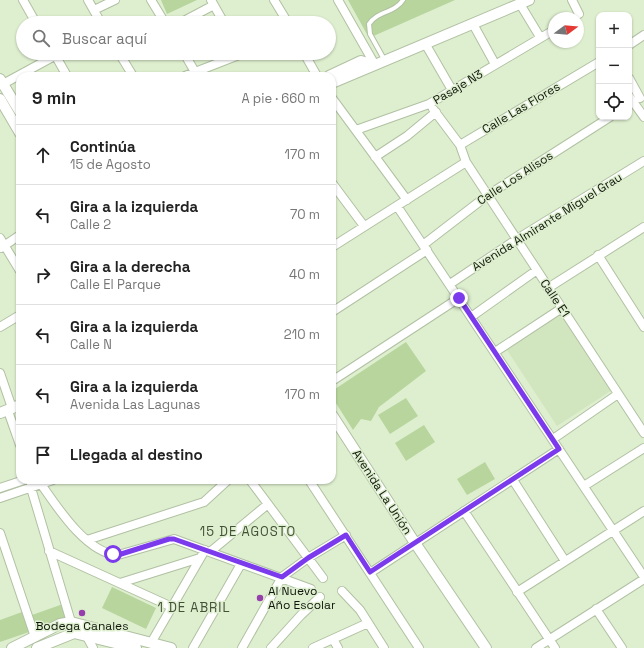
<!DOCTYPE html>
<html lang="es">
<meta charset="utf-8">
<style>
:root{--surface:#fff;--page:#f6f6f6;--text:#222;--muted:#767676;--line:#e0e0e0}
body{margin:0;font-family:"Space Grotesk",sans-serif;background:var(--page);color:var(--text)}
.controls{position:absolute;right:12px;top:12px;display:grid;overflow:hidden;border-radius:8px;box-shadow:0 1px 3px #0004}
.controls button{width:36px;height:36px;display:grid;place-items:center;padding:0;border:0;border-bottom:1px solid var(--line);background:var(--surface);color:var(--text);font:20px sans-serif}
.compass{position:absolute;left:548px;top:12px;width:36px;height:36px;border-radius:50%;background:var(--surface);box-shadow:0 1px 3px #0004;rotate:74deg}
.stop{position:absolute;width:12px;height:12px;margin:-9px;border:3px solid #7c3aed;border-radius:50%;background:#fff}
.stop.end{background:#7c3aed;border-color:#fff;box-shadow:0 1px 4px #0008}
.list{margin:0;padding:0;list-style:none}
h2{display:flex;justify-content:space-between;align-items:center;height:52px;margin:0;padding:0 16px;font-size:17px}
h2 small{font-size:13px;font-weight:400;color:var(--muted)}
.list li{display:grid;grid-template-columns:26px 1fr auto;gap:12px;align-items:center;box-sizing:border-box;height:60px;padding:0 16px;border-top:1px solid var(--line)}
.list b{display:block;font-size:15px;white-space:nowrap}
.list p{margin:0;font-size:13px;white-space:nowrap;color:var(--muted)}
.list em{font-size:13px;font-style:normal;color:var(--muted)}
.icon{flex:none;width:22px;height:22px;fill:none;stroke:currentColor;stroke-width:2;stroke-linecap:round;stroke-linejoin:round}
.map{position:relative;flex:none;width:644px;height:648px;overflow:hidden}
.search{position:absolute;background:var(--surface);box-shadow:0 1px 3px #0004;left:16px;top:16px;width:320px;height:44px;display:flex;align-items:center;gap:10px;box-sizing:border-box;padding:0 14px;border-radius:22px;color:var(--muted);font-size:15px}
.panel{position:absolute;background:var(--surface);box-shadow:0 1px 3px #0004;left:16px;top:72px;width:320px;height:412px;border-radius:12px}
.map>svg:first-child{display:block}
.built{fill:#d1e5bf}
.green{fill:#b7d59d}
.lines{fill:none;stroke-linecap:round;stroke-linejoin:round}
.service-casing{stroke:#b1c1a3;stroke-width:6}
.minor-casing{stroke:#b1c1a3;stroke-width:10}
.tertiary-casing{stroke:#b1c1a3;stroke-width:12}
.service{stroke:#fff;stroke-width:4}
.minor{stroke:#fff;stroke-width:8}
.tertiary{stroke:#fff;stroke-width:10}
.route{stroke:#7c3aed;stroke-width:5}
.poi-dot{fill:#963eab;stroke:#deefcf;stroke-width:1.5}
.labels{text-anchor:middle;stroke-width:3;stroke-linejoin:round;paint-order:stroke}
.street-label{font-size:12px;fill:#10160b;stroke:#deefcf}
.poi-label{font-size:12px;fill:#10160b;stroke:#deefcf;text-anchor:start}
.neighbourhood-label{font-size:13px;letter-spacing:1px;fill:#435137;stroke:#deefcf}
</style>
<div class="map">
<svg width="644" height="648" viewBox="0 0 644 648">
<rect width="100%" height="100%" fill="#deefcf"/>
<path class="built" d="M562,314L612,390L557,426L507,350Z"/>
<path class="green" d="M161,0H197L167,14Z
M348,0H455L369,38Z
M406,342L426,371L379,407L371,421L361,419L353,430L332,397V391Z
M406,398L418,416L390,434L378,415Z
M424,425L435,442L406,461L395,443Z
M485,462L495,479L467,495L457,479Z
M112,587L156,608L146,629L102,608Z
M63,604L68,619L37,629L32,615Z
M22,612L29,632L0,642V620Z"/>
<g class="lines">
<g class="service-casing">
<path id="service" d="M385,61L370,34L369,24C377,11 395,13 403,0"/>
</g>
<g class="minor-casing">
<path id="minor" d="M23,0L36,23
M88,0L101,23
M151,0L165,23
M211,0L224,23
M274,0L288,23
M338,0L375,65
M572,0L579,14
M520,4L540,37
M94,10L115,0
M180,23L214,5
M473,24L495,64
M426,45L452,90
M629,45L644,35
M54,53L67,76
M119,53L133,76
M184,53L195,72
M304,53L317,76
M599,62L460,145L466,162L644,433
M185,76L244,53
M629,78L640,98
M3,84L60,53
M629,96L644,117
M332,98L407,200
M433,109L460,145
M356,130L429,104L554,30
M375,157L407,136L436,112
M332,183L364,226
M397,206L644,577
M0,238L20,271
M423,245L488,195L610,117
M332,247L466,162
M1,248L20,235
M598,255L644,327
M450,284L517,239L644,161
M548,288L644,227
M332,312L427,250
M471,317L537,270
M0,327L20,315
M495,352L562,308
M0,373L12,408
M332,381L459,298
M8,411L20,445
M553,439L618,394
M31,480V488L71,622
M35,480L41,484C57,507 87,554 118,555L174,539L311,589
M250,480L323,578
M309,480L419,648
M513,480L565,561
M584,486L644,448
M0,488L24,480
M0,498L53,480
M464,511L555,648
M0,533L35,637
M87,540L204,502L228,480
M49,551L172,607
M210,552L268,504
M370,573L559,449
M120,583L200,558
M342,591L360,610L384,648
M517,592L644,511
M596,609L622,648
M85,633L93,648
M333,639L338,648
M151,643L205,550
M193,648L241,564
M242,648L282,577L308,558L346,535
M271,648L301,615L320,597
M313,648L368,623
M536,648L644,579"/>
</g>
<g class="tertiary-casing">
<path id="tertiary" d="M329,76L361,61L375,65
M0,79L20,112
M332,83L529,0
M0,99L20,133
M0,413L20,405
M332,415L415,543L486,648
M12,648L60,624L71,622L171,648
M37,648L74,633L136,648"/>
</g>
<use href="#service" class="service"/>
<use href="#minor" class="minor"/>
<use href="#tertiary" class="tertiary"/>
</g>
<g class="lines">
<path class="route" d="M113,554L118,555L169,539H174L282,577L308,558L346,535L370,572L559,449L459,298"/>
</g>
<g class="poi-dot">
<circle cx="260" cy="598" r="4"/>
<circle cx="82" cy="613" r="4"/>
</g>
<g class="labels">
<g class="street-label">
<text transform="translate(458 87) rotate(-31)" y="4">Pasaje N3</text>
<text transform="translate(521 108) rotate(-31)" y="4">Calle Las Flores</text>
<text transform="translate(515 178) rotate(-33)" y="4">Calle Los Alisos</text>
<text transform="translate(547 222) rotate(-32)" y="4">Avenida Almirante Miguel Grau</text>
<text transform="translate(555 298) rotate(56)" y="4">Calle E1</text>
<text transform="translate(382 492) rotate(57)" y="4">Avenida La Unión</text>
</g>
<g class="poi-label">
<text x="268" y="595">Al Nuevo<tspan x="268" dy="14">Año Escolar</tspan></text>
<text x="82" y="630" text-anchor="middle">Bodega Canales</text>
</g>
<g class="neighbourhood-label">
<text x="248" y="536">15 DE AGOSTO</text>
<text x="194" y="612">1 DE ABRIL</text>
</g>
</g>
</svg>
<div class="controls">
<button>+</button>
<button>−</button>
<button><svg class="icon" aria-label="locate" viewBox="0 0 24 24"><circle cx="12" cy="12" r="6"/><path d="M12 2v4M12 18v4M2 12h4M18 12h4"/></svg></button>
</div>
<svg class="compass" viewBox="-18 -18 36 36"><path d="M0-13l5 13h-10z" fill="#e53935"/><path d="M0 13l5-13h-10z" fill="#767676"/></svg>
<div class="stop" style="left:113px;top:554px"></div>
<div class="stop end" style="left:459px;top:298px"></div>
<div class="search"><svg class="icon" aria-label="search" viewBox="0 0 24 24"><circle cx="10" cy="10" r="6"/><path d="M15 15l6 6"/></svg>Buscar aquí</div>
<section class="panel">
<h2>9 min<small>A pie · 660 m</small></h2>
<ul class="list">
<li><svg class="icon" aria-label="ahead" viewBox="0 0 24 24"><path d="M12 20V5M6 11l6-6 6 6"/></svg><div><b>Continúa</b><p>15 de Agosto</p></div><em>170 m</em></li>
<li><svg class="icon" aria-label="left" viewBox="0 0 24 24"><path d="M17 20v-9H6M10 6l-5 5 5 5"/></svg><div><b>Gira a la izquierda</b><p>Calle 2</p></div><em>70 m</em></li>
<li><svg class="icon" aria-label="right" viewBox="0 0 24 24"><path d="M7 20v-9h11M14 6l5 5-5 5"/></svg><div><b>Gira a la derecha</b><p>Calle El Parque</p></div><em>40 m</em></li>
<li><svg class="icon" aria-label="left" viewBox="0 0 24 24"><path d="M17 20v-9H6M10 6l-5 5 5 5"/></svg><div><b>Gira a la izquierda</b><p>Calle N</p></div><em>210 m</em></li>
<li><svg class="icon" aria-label="left" viewBox="0 0 24 24"><path d="M17 20v-9H6M10 6l-5 5 5 5"/></svg><div><b>Gira a la izquierda</b><p>Avenida Las Lagunas</p></div><em>170 m</em></li>
<li><svg class="icon" aria-label="arrive" viewBox="0 0 24 24"><path d="M6 21V4h12l-3 4 3 4H6"/></svg><div><b>Llegada al destino</b></div></li>
</ul>
</section>
</div>
